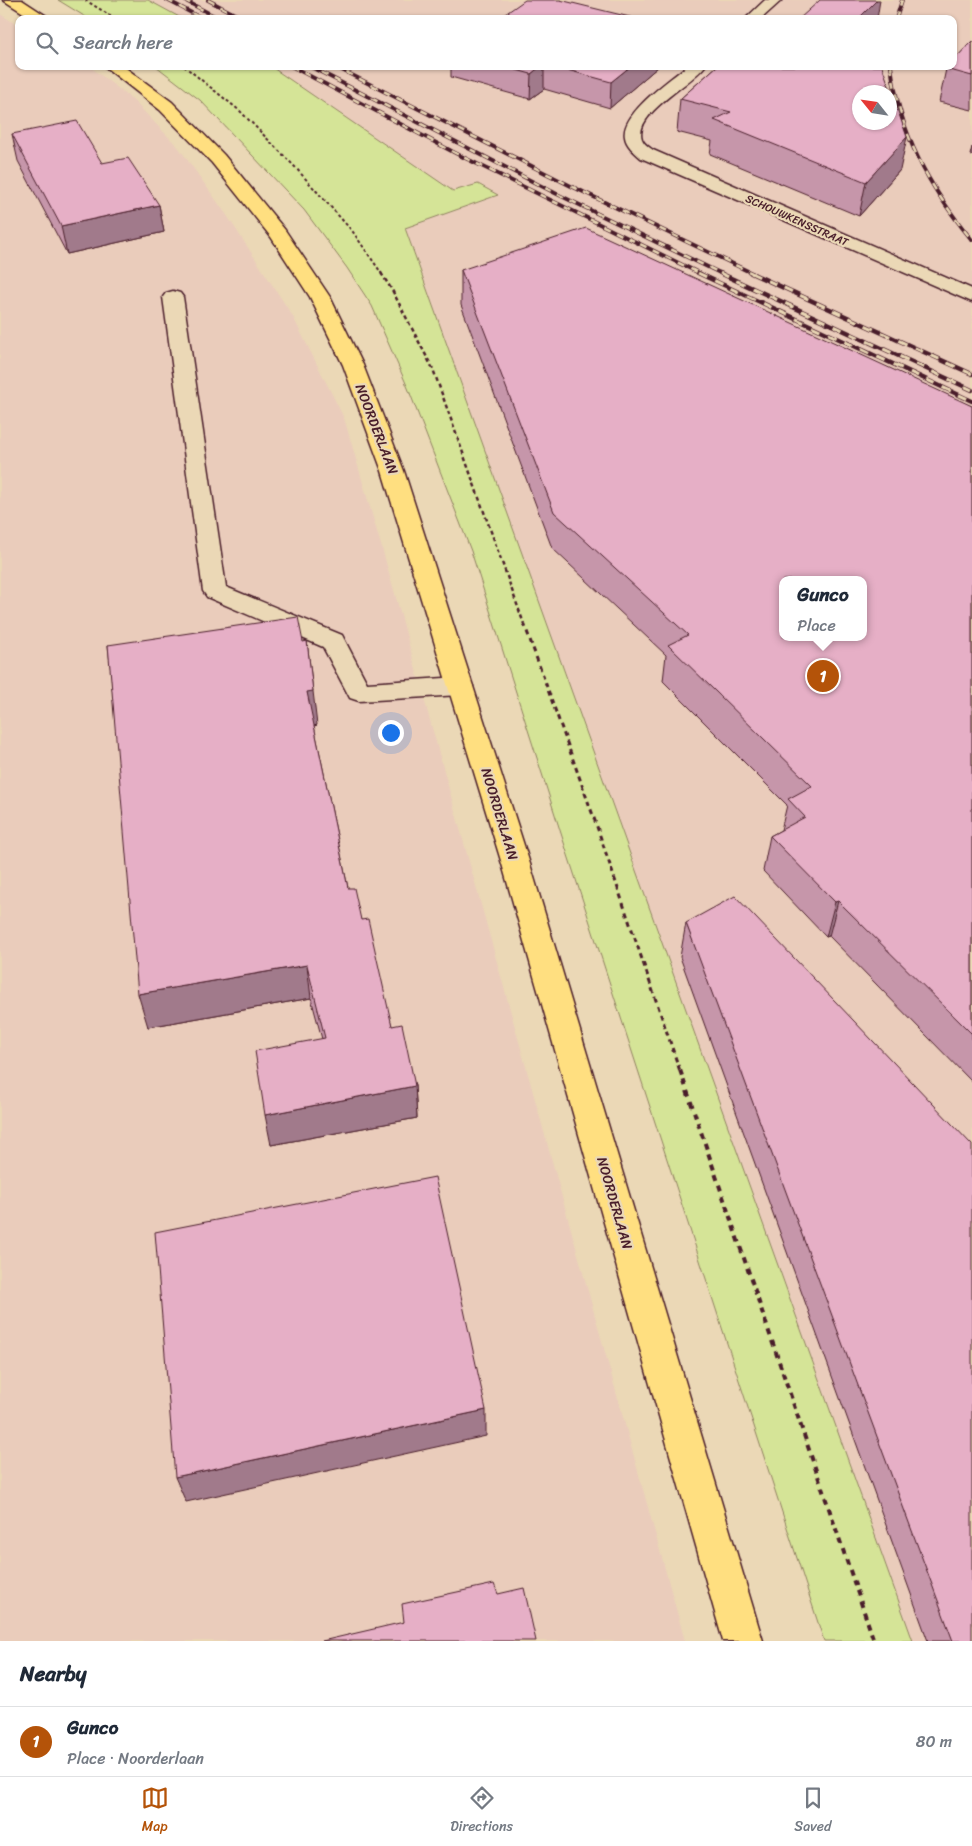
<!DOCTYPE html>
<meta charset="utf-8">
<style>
:root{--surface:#fff;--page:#f6f6f7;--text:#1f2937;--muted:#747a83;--line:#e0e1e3;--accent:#b45309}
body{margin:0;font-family:Sriracha,sans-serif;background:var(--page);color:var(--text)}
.compass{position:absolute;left:852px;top:85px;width:45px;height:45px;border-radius:50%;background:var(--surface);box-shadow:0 1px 4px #0004;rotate:300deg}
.you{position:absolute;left:390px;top:732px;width:18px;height:18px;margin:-12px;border:4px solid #fff;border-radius:50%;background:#1a73e8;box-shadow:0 0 0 8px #1a73e833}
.badge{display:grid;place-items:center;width:32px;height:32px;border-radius:50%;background:var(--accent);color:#fff;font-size:16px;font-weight:700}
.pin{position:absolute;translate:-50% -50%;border:2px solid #fff;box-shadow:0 1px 5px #0006}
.popup{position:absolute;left:779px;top:576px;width:88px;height:65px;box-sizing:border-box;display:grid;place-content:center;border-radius:10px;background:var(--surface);filter:drop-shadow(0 1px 4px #0005);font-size:16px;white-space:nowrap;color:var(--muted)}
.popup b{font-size:19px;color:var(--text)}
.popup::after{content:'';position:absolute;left:50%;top:100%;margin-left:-10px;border:10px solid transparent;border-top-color:var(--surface)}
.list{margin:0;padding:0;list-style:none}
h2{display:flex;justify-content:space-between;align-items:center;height:65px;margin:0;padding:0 20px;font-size:21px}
h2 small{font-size:16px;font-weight:400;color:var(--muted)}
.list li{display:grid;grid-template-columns:32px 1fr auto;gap:15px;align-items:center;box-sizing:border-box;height:70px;padding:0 20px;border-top:1px solid var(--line)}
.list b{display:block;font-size:19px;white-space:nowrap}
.list p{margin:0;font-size:16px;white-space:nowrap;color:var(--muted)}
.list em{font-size:16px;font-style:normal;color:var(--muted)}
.icon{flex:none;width:28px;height:28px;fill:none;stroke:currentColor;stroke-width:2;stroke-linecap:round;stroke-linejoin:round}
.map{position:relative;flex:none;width:972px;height:1641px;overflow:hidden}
.search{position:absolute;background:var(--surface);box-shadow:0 1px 4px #0004;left:15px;right:15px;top:15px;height:55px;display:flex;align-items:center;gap:12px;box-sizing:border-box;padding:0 18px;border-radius:10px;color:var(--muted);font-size:19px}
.sheet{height:135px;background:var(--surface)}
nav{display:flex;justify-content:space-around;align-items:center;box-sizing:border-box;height:70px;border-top:1px solid var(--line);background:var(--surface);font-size:14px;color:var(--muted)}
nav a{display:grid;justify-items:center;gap:2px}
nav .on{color:var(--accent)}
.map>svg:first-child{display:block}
.built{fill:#eaccbb;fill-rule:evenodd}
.green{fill:#d5e497;stroke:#908261}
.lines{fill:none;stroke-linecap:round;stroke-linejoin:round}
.minor-casing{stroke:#4a1f2b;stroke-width:3}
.major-casing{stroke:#4a1f2b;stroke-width:3}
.path-far3{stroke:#4a1f2b;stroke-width:2;stroke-dasharray:3 2.5;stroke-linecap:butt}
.path-far2{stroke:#4a1f2b;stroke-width:2.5;stroke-dasharray:4 3;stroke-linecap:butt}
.path-far1{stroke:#4a1f2b;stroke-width:3;stroke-dasharray:5 4;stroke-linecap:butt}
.path{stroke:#4a1f2b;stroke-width:4;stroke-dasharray:6 5;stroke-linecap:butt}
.minor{fill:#ebd8b6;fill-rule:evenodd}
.major{fill:#ffdf80;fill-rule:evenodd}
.rail-far1-casing{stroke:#4a1f2b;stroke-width:4}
.rail-casing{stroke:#4a1f2b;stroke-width:4.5}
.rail-far1{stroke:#ebd8b6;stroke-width:2.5;stroke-dasharray:7;stroke-linecap:butt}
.rail{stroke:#ebd8b6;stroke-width:3;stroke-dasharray:9;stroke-linecap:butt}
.wall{fill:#c696aa;stroke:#4a1f2b}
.shaded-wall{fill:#a17a8b;stroke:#4a1f2b}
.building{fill:#e6afc6;stroke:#4a1f2b;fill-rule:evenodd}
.labels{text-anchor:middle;stroke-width:4.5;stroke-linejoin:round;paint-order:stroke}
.far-street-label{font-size:11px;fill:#4a1f2b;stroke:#ebd8b6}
.street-label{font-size:14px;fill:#4a1f2b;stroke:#ebd8b6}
</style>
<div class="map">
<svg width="972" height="1641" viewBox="0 0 972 1641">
<rect width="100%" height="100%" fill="#ebd8b6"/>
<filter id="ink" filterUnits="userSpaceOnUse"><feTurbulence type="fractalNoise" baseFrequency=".02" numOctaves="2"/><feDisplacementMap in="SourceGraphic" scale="10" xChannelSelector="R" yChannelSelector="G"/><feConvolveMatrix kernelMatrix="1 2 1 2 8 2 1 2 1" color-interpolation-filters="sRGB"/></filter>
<g filter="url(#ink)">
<path class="built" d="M148,0H972V1641H913L405,227L498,195L478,184L453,191L270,66H953V19H183ZM860,92H890V122H860ZM783,580H863V637H783Z
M0,14L19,26V66H89L132,99L179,148L226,214L292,315L344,418L390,576L685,1641H0Z"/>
<path class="green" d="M58,0H148L183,19H89Z
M156,66H270L453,191L478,184L498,195L405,228L913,1641H824L566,849L471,551L408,388L372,306L347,268L304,210L200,100Z"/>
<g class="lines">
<g class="minor-casing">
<path id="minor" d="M765,0H782L761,19H745Z
M687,66H705C693,83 633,114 642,139C644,144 649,147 653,150L972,289V302L641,158C634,152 626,145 625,137C620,114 671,79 687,66Z
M173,291L180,293L183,297L226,587L342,635L367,683L460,677L469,680L473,686L469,692L460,695L359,701L350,698L323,647L207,597L203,591L163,297L166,293Z"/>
</g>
<g class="major-casing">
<path id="major" d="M3,0H22L51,19H33Z
M104,66H123L172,102L224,155L285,230L330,297L363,365L404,471L530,864L763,1641H723L502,864L382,471L343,365L310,297L271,237L212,163L160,110Z"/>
</g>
<path class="path-far3" d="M85,0L116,19
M184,66L240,111L295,167L353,232L382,274"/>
<path class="path-far2" d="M381,273L392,290L433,369L524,624"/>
<path class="path-far1" d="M524,623L595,821L680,1071"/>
<path class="path" d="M680,1070L874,1641"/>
<use href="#minor" class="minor"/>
<use href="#major" class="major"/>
<g class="rail-far1-casing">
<path id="rail-far1" d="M167,0L203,19
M184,0L220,19
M208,0L244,19
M896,19L902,0
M291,66L459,155L701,274
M309,66L555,193L722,274
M334,66L571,186L754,274
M891,66C900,135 928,186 972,240"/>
</g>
<g class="rail-casing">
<path id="rail" d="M698,273L972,401
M720,273L972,390
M751,273L972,374"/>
</g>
<use href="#rail-far1" class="rail-far1"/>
<use href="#rail" class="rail"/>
</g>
<path class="wall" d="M972,41V110L939,102L946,69Z
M451,66H659L610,108L544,89L530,99L451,77Z
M717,66L900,170L859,216L710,154L712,141L677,132L680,99Z
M12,134L102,163L159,205L164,232L67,254L18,161Z
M972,147V156L970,155Z
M461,270L972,406V1082L829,936L826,937L763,871L770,836L781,830L787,805L663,681L666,655L552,548L461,305Z
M108,645L317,725L314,726L348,888L361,920L392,1026L415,1086L417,1118L271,1145L322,1039L311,998L148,1027Z
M686,923L972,1641H928L680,957Z"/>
<path class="shaded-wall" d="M877,0H880L877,19H858Z
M541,66H544V89L530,99L531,74Z
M631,66H659L610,108L611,82Z
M907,137L900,170L859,216L866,182Z
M159,205L164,232L67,254L61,226Z
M307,641L317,725L311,727L307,692Z
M838,901L829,936L826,937L835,902Z
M307,965L311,998L148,1027L138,994Z
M415,1086L417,1118L271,1145L265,1115Z
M486,1410V1436L186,1502L175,1477Z"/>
<path class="building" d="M525,0H560L638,19H498Z
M820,0H877L858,19H799Z
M972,41V76L946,69L949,66H953V61Z
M502,66H541L531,74Z
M553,66H631L611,82Z
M717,66H882L907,137L866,182L714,120L731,112L680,99ZM860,92H890V122H860Z
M77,121L102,163L128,158L159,205L61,226L12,134Z
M586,228L972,406V1034L838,901L835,902L770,836L805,817L788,799L812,786L668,645L688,635L554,512L461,270ZM783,580H863V637H783Z
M298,617L303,642L307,641L313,691L307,692L348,888H354L361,920L368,919L392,1026L402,1024L415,1086L265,1115L255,1051L325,1038L307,965L138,994L108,645Z
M735,896L972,1145V1641H953L686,923Z
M435,1177L486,1410L175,1477L155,1232Z
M494,1584L498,1594L524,1588L536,1641H322L404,1622L402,1604Z"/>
</g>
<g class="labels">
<g class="far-street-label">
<text transform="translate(797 220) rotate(24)" y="4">SCHOUWKENSSTRAAT</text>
</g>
<g class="street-label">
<text transform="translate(377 429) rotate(69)" y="5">NOORDERLAAN</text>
<text transform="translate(500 814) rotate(73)" y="5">NOORDERLAAN</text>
<text transform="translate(615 1203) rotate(74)" y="5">NOORDERLAAN</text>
</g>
</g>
</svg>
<svg class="compass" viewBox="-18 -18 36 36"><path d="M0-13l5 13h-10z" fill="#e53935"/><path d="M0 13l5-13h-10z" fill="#747a83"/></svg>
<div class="you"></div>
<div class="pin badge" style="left:823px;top:676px">1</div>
<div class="popup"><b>Gunco</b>Place</div>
<div class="search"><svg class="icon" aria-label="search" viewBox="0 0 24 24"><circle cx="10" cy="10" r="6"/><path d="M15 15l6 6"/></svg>Search here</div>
</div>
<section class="sheet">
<h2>Nearby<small></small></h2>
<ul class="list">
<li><span class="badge">1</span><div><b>Gunco</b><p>Place · Noorderlaan</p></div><em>80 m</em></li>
</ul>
</section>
<nav>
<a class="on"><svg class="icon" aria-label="map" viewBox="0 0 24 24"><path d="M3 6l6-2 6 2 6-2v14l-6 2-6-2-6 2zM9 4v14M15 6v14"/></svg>Map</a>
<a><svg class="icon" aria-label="directions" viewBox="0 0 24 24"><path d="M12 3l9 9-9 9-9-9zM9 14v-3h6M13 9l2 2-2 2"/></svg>Directions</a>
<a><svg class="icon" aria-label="saved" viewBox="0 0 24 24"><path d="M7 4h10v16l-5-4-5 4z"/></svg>Saved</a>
</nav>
